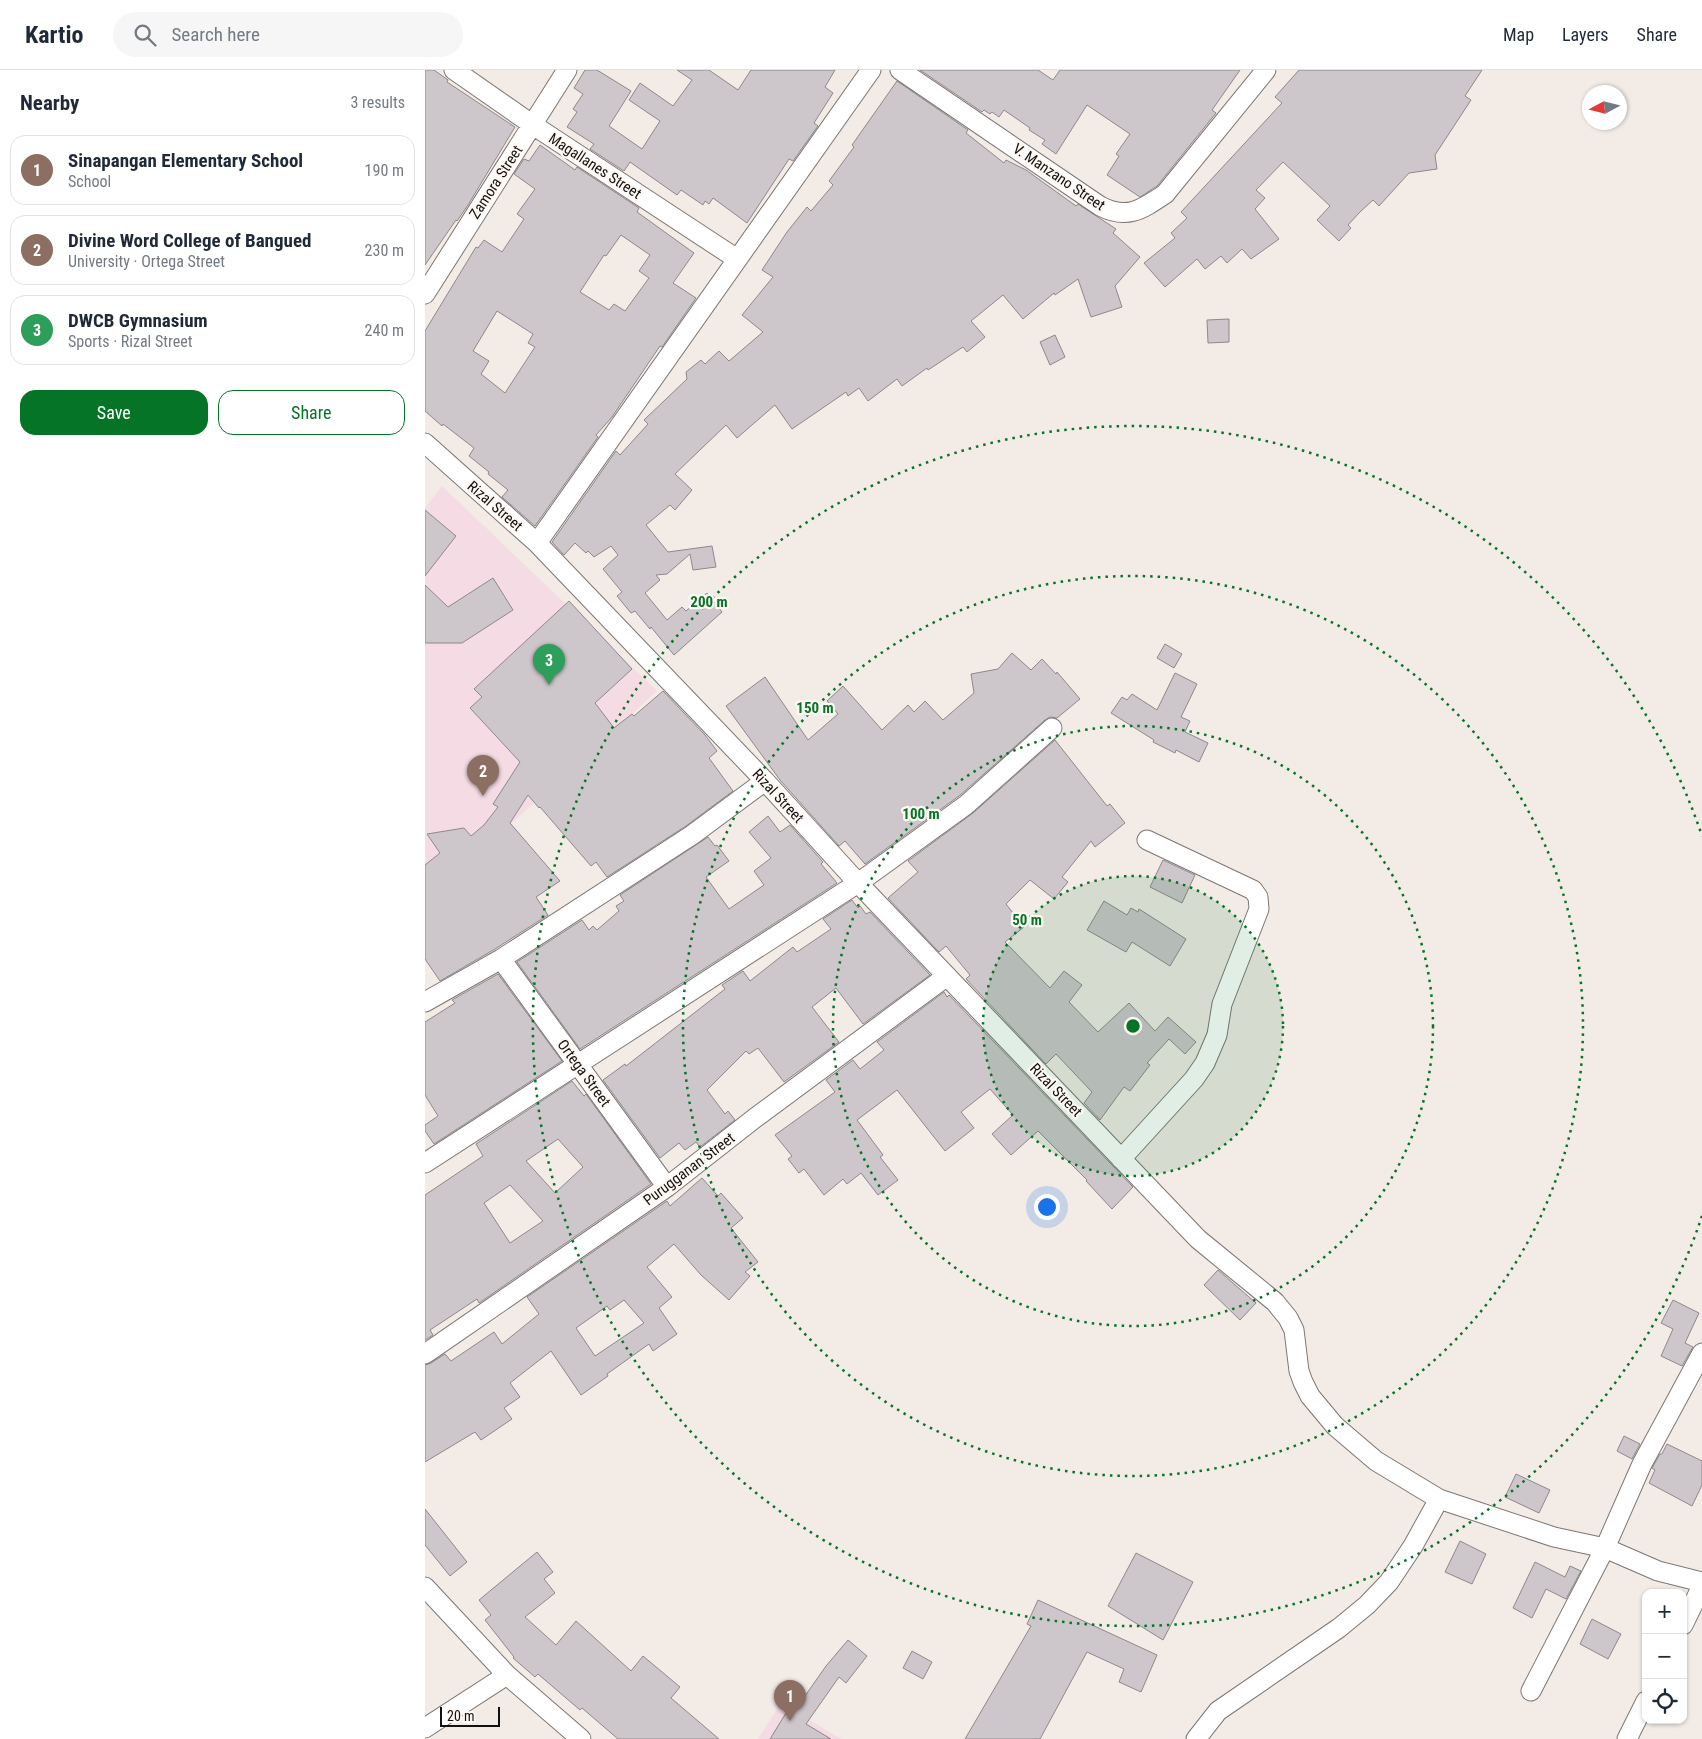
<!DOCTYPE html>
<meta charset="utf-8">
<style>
:root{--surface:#fff;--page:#f6f6f7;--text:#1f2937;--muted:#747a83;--line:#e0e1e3;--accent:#067427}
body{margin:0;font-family:"Roboto Condensed",sans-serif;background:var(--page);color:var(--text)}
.controls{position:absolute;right:15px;bottom:15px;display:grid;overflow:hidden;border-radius:10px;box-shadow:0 1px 4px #0004}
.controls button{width:45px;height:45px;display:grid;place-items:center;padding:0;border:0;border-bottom:1px solid var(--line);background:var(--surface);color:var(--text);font:25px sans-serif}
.compass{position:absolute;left:1157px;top:15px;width:45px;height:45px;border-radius:50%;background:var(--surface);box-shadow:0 1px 4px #0004;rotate:263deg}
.scale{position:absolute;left:15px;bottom:12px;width:60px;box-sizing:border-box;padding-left:5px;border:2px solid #13110f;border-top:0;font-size:14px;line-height:18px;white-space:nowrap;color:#13110f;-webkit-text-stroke:4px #fef8f4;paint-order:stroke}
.you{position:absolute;left:621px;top:1136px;width:18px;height:18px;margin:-12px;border:4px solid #fff;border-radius:50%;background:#1a73e8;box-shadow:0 0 0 8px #1a73e833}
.badge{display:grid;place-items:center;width:32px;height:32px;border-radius:50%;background:var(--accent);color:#fff;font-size:16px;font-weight:700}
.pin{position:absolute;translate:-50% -41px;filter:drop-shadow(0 1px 2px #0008)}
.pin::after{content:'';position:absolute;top:26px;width:18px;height:15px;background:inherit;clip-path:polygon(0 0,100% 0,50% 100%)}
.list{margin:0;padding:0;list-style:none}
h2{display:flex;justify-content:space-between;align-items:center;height:65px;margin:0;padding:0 20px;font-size:21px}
h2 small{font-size:16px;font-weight:400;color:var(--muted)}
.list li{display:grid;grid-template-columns:32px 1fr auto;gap:15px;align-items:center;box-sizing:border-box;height:70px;margin:0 10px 10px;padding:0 10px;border:1px solid var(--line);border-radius:15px}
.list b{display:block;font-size:19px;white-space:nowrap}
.list p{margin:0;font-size:16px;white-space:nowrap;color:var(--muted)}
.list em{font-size:16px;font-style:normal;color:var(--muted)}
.actions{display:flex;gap:10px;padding:15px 20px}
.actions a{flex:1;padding:11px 0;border:1px solid var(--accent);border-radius:15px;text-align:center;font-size:18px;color:var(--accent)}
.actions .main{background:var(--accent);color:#fff}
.icon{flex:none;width:28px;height:28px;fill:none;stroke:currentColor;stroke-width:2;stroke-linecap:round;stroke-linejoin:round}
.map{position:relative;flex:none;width:1277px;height:1669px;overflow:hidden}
header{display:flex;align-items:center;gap:30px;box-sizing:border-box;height:70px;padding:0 25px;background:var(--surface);border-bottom:1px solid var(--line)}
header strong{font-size:24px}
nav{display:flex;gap:28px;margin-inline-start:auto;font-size:18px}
.search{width:350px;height:45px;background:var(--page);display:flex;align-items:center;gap:12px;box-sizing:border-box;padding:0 18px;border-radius:28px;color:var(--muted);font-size:19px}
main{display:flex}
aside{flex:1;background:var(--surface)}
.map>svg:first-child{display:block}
.education{fill:#f4dbe4}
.building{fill:#cdc6cb;stroke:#8f888c;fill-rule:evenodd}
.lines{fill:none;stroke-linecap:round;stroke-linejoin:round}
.street-casing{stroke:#7d7672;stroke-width:21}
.street{stroke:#fff;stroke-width:19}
.ring{fill:none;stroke:#067427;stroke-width:2.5;stroke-dasharray:2.5 5}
.labels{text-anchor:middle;stroke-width:4.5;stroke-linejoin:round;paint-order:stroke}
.street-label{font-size:15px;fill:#13110f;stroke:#fef8f4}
.centre{fill:#067427;stroke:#fef8f4;stroke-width:2.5}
.ring-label{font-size:15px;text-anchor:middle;font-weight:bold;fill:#067427;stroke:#fef8f4;stroke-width:4.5;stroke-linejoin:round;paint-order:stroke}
</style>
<header>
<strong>Kartio</strong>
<div class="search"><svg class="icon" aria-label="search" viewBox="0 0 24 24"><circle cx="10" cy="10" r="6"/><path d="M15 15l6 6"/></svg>Search here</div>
<nav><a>Map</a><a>Layers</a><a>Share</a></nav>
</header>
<main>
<aside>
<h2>Nearby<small>3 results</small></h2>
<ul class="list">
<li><span class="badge" style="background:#8d6e63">1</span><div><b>Sinapangan Elementary School</b><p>School</p></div><em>190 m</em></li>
<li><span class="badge" style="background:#8d6e63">2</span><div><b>Divine Word College of Bangued</b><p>University · Ortega Street</p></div><em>230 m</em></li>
<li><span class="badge" style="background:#2e9e5b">3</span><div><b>DWCB Gymnasium</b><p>Sports · Rizal Street</p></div><em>240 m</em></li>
</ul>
<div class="actions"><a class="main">Save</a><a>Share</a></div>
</aside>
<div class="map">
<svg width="1277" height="1669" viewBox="0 0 1277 1669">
<rect width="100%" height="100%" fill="#f2ebe6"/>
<path class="education" d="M17,416L232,621L0,832V438Z
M356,1633L416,1669H333Z"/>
<path class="building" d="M0,0H9L23,10L22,12L90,57L43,135L32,151L31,150L0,195Z
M160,0H172L206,21L184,56L217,79L235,51L204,30L215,13L248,36L267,10L252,0H284L313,20L326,0H410L400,17L408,23L389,53L393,56L368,91L364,89L322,153L288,128L284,134L280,131L278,135L256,120L252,125L205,92L199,101L165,79L169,74L142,57L152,42L148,39L158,24L149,18Z
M495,0H613L628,10L635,0H815L787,40L791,43L732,116L715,127L682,105L694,86L691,84L705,64L662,35L631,84L617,74L620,70L604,60L605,58L579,40L574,47L567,42L565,44L559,40L557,42Z
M874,0H1057L1040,26L1046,30L1010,85L1012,99L984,103L954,136L948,130L935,142L923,155L926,158L914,171L892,150L905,136L858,92L831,120L840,128L830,139L854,169L826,189L817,179L802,193L796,186L780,199L772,189L740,217L719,193L750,168L746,163L762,148L756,142L857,33L850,27Z
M472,11L543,60L541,63L579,93L581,90L601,100L651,136L653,134L691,159L688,163L715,187L690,216L697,237L666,247L653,209L630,225L629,223L598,249L578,225L546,251L560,267L542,282L538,277L503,300L502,298L477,316L472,309L443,331L434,318L423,326L421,322L367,359L350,335L312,368L301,355L250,404L267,420L250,440L245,435L221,455L243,482L287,476L291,497L268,500L265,484L242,504L231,505L235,510L220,523L242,550L257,537L261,541L282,523L297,542L249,585L226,557L225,559L210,541L206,543L192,526L197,522L178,499L193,485L186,476L169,487L163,481L161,483L150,473L139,485L127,472L191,381L195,385L223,354L219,350L262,309L261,302L276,290L280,294L294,281L304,291L338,262L317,245L348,207L337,200L362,162L382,137L386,141L408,115L404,111L429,77L427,75Z
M115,75L150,100L152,97L214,138L212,142L269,183L248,213L271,228L237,277L235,276L187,347L171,365L173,367L110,456L77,427L83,420L63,404L64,402L44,386L49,378L18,354L17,356L0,341V261L51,177L53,178L59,170L77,182L99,149L92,144L110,119L89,104L99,89L104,91ZM196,165L225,185L214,201L224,208L200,241L189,234L184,240L155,222L179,185L181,186ZM72,241L108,264L103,273L110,277L80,323L56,304L64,291L48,281Z
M804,249V272L783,273L782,250Z
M630,265L640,287L625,295L615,272Z
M0,440L31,466L0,506Z
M68,508L88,540L37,573H0V515L23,537Z
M144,531L207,599L170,633L189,658L207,644L209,646L238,621L280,665L292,681L284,688L308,721L261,756L182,807L171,792L166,796L115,737L114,738L103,725L85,753L135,811L111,827L123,845L70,879L15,911L0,889V795L15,783L2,764L39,758L46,766L59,755L73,737L68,734L95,692L45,638L57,627L49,619Z
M740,574L757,584L749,598L732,588Z
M587,583L606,600L617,589L631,604L632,602L655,629L632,648L625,647L620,650L534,726L440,794L420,771L414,776L355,710L301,636L340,607L383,670L413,644L402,631L418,616L457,660L483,635L489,642L500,631L518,650L549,623L546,604L573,599Z
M750,603L772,614L756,647L765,651L760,662L783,673L774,692L751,680L750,683L728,672L729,670L686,643L697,627L702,630L707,624L732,640Z
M630,670L682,736L685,734L700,753L670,777L666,771L637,807L643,812L629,829L605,810L581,834L599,857L580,872L625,918L639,901L657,915L644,932L673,962L704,933L730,961L743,947L771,972L760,984L744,969L722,993L725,995L705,1021L699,1017L675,1050L659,1033L667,1022L631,984L621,994L541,909L545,905L521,876L514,882L463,828L493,802L483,791L548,743Z
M343,746L355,762L365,755L398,792L396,794L412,813L155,979L92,892L157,850L164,860L168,856L172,860L194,841L191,836L199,831L195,825L283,767L290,776L292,775L304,791L281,807L304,839L339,815L329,801L346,788L324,762Z
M738,790L770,805L757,833L725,817Z
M427,830L433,838L435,836L441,844L445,842L505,905L438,954L411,918L387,937L414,972L359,1012L333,978L324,984L321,981L282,1020L300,1044L303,1041L310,1050L275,1077L271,1072L260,1080L254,1073L235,1088L178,1010L200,994L201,996L300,919L297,915L318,901L325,911L368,877L372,882L406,859L398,849Z
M679,831L702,845L706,838L713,842L714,839L761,869L745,896L707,872L701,882L662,860Z
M73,904L137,991L9,1074L0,1061V1055L13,1046L0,1025V952L30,933L27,930Z
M519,922L522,927L524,925L708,1117L687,1139L661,1111L662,1110L613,1061L586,1085L567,1064L588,1045L565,1019L536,1042L549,1058L520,1081L472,1020L432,1050L458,1085L455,1087L473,1110L453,1125L436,1103L422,1114L418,1109L399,1125L379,1099L374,1103L363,1089L367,1086L350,1065L410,1022L401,1010L428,990L435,999L459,980L452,972Z
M147,1011L159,1026L161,1024L226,1114L54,1233L52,1229L5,1260L8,1265L0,1270V1125L58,1086L51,1074ZM133,1069L158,1097L130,1123L101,1091ZM85,1115L118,1151L85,1173L59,1133Z
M277,1108L293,1126L296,1123L318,1148L306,1158L333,1192L320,1202L325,1206L304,1230L276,1205L249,1174L222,1197L247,1227L234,1238L252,1264L228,1281L224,1274L182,1304L183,1306L156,1325L126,1281L85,1313L95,1327L79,1338L87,1349L56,1370L50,1362L0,1392V1295L6,1293L20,1284L26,1291L69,1262L77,1274L114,1244L102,1227L242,1131L245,1136ZM199,1230L219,1253L170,1286L151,1258L182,1236L185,1240Z
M793,1200L831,1233L815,1250L779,1215Z
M1248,1230L1274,1243L1260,1273L1268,1277L1257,1296L1236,1286L1248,1259L1236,1253Z
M1199,1366L1215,1374L1207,1389L1192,1381Z
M1242,1374L1277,1391V1415L1267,1436L1224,1413L1230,1400L1227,1398L1235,1384H1237Z
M1091,1404L1125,1420L1114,1443L1080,1427Z
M0,1439L42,1492L25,1506L0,1475Z
M1035,1471L1061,1484L1047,1514L1020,1502Z
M112,1482L128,1502L119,1509L130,1523L100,1547L131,1575L151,1551L206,1601L218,1586L255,1617L246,1628L294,1669H193L157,1638L155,1640L113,1604L110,1607L88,1588L89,1587L60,1550L66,1545L54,1530Z
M711,1483L768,1512L738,1570L683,1536Z
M1110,1492L1140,1507L1145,1496L1156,1501L1141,1529L1121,1519L1107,1548L1088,1538Z
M613,1530L732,1585L716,1622L694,1612L699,1599L662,1582L615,1669H540L606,1556L602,1554Z
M1167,1549L1196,1564L1183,1589L1155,1574Z
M423,1570L442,1586L421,1613L414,1607L381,1654L406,1669H345L361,1643L366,1646L401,1596Z
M487,1581L507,1592L498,1609L478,1598Z"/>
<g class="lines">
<g class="street-casing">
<path id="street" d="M29,0L108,55L312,189
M475,0L675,136C702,150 716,140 740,124L841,0
M0,224L142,0
M0,373L112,473L340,711L433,813L773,1169L850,1232L863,1248L869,1260L874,1301L878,1312L885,1326L910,1356L951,1391L1014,1429L1129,1467L1180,1478L1233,1501L1277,1512
M112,473L446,0
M76,889L242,1117
M0,932L76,889L267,765L340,711
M696,1089L769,1009L780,993L792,965L797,934L834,839L833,827L828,820L722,770
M0,1093L433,813L541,735L627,658
M0,1284L242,1117L330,1048L522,906
M0,1517L82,1605L156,1669
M1258,1555L1277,1516
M1106,1621L1180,1478L1217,1394L1277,1283
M0,1658L82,1605
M771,1669L793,1641L914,1558L942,1535L964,1512L988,1476L1014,1429
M1202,1669L1221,1631"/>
</g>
<use href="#street" class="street"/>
</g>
<circle cx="708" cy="956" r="150" fill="#067427" fill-opacity=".12"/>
<g class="ring">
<circle cx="708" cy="956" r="150"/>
<circle cx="708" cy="956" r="300"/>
<circle cx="708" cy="956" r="450"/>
<path d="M1277 1146A600 600 0 1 1 1277 766"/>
</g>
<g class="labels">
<g class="street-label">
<text transform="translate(170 96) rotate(33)" y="5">Magallanes Street</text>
<text transform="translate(634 107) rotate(34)" y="5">V. Manzano Street</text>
<text transform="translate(71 112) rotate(-57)" y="5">Zamora Street</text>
<text transform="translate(70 436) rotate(41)" y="5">Rizal Street</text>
<text transform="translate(353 726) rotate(47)" y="5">Rizal Street</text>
<text transform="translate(159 1003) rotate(54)" y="5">Ortega Street</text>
<text transform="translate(631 1020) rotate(46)" y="5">Rizal Street</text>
<text transform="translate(264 1099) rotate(-37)" y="5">Purugganan Street</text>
</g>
</g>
<circle cx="708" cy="956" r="8" class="centre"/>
<g class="ring-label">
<text x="284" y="537">200 m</text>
<text x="390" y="643">150 m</text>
<text x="496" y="749">100 m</text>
<text x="602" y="855">50 m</text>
</g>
</svg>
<div class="controls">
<button>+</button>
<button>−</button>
<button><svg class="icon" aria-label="locate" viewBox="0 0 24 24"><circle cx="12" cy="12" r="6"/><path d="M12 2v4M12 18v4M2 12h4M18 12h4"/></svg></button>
</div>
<svg class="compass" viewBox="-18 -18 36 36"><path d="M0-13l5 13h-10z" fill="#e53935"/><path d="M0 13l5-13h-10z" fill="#747a83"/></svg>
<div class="scale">20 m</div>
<div class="you"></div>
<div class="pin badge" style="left:365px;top:1651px;background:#8d6e63">1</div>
<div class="pin badge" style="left:58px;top:726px;background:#8d6e63">2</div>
<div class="pin badge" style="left:124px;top:615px;background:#2e9e5b">3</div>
</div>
</main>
